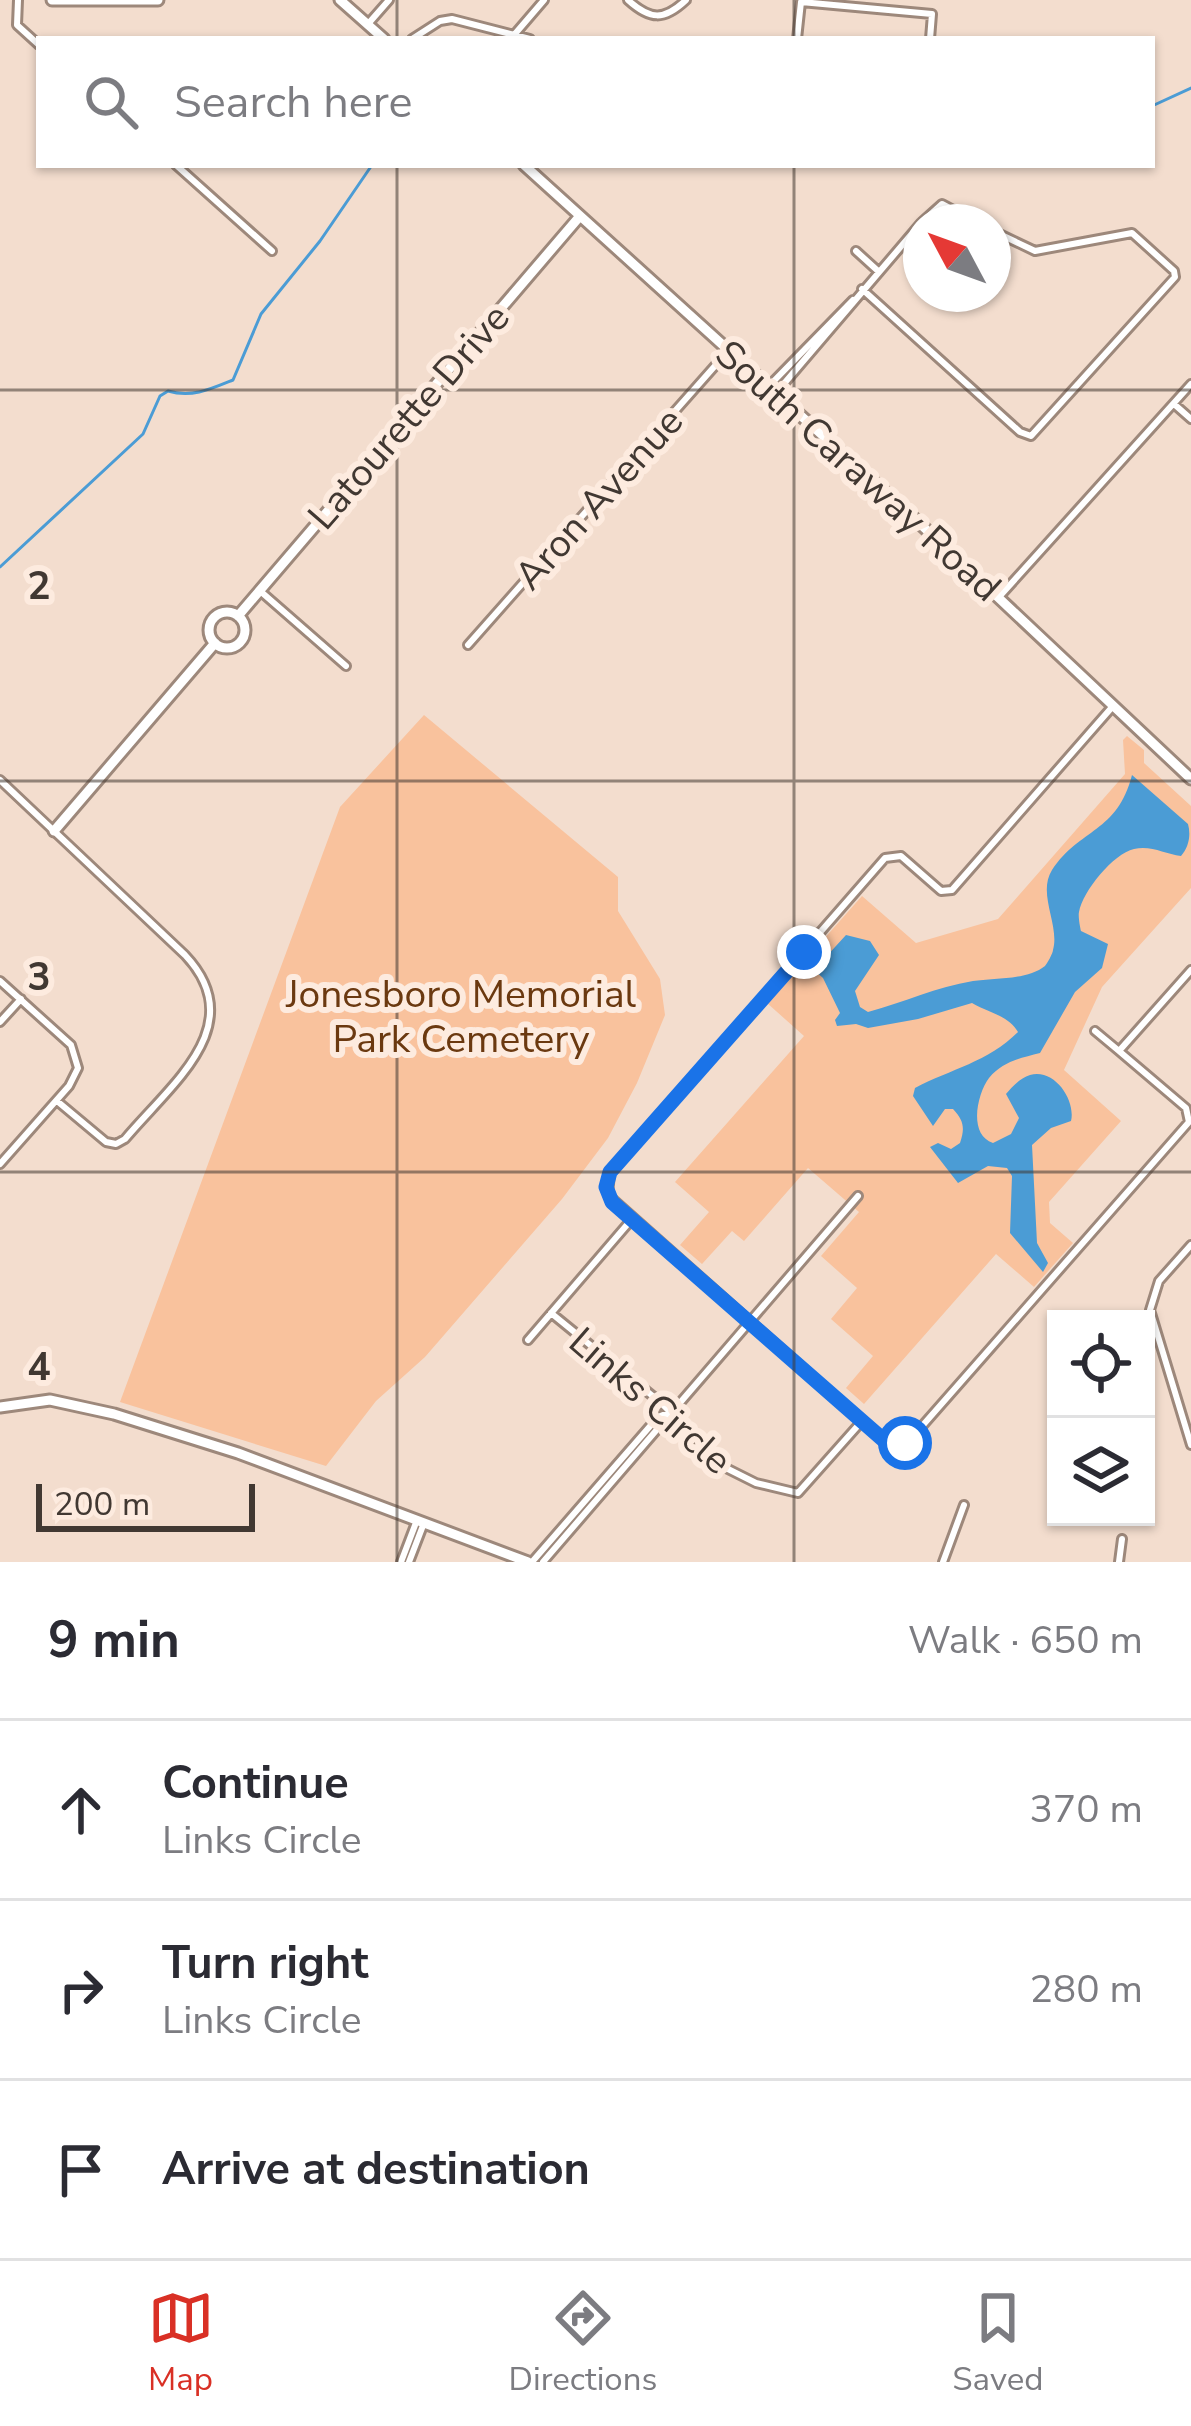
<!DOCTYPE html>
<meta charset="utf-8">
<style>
:root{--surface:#fff;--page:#f7f7f7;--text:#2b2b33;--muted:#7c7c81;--line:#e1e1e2;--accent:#d93025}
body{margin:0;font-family:"Nunito Sans",sans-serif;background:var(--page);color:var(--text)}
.controls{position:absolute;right:36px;bottom:36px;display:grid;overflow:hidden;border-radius:0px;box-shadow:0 3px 9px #0004}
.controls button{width:108px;height:108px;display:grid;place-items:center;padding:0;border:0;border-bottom:3px solid var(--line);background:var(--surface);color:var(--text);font:60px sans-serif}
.compass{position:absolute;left:903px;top:204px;width:108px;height:108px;border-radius:50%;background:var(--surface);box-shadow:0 3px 9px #0004;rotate:311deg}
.scale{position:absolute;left:36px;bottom:30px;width:219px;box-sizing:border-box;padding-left:12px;border:6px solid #413832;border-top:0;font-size:33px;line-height:42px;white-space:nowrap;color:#413832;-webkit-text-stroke:9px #fdebdf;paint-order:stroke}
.stop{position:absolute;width:36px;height:36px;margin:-27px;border:9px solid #1a73e8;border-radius:50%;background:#fff}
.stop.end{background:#1a73e8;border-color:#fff;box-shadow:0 3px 12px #0008}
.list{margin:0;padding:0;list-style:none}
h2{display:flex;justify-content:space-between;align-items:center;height:156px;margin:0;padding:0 48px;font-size:51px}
h2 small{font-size:39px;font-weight:400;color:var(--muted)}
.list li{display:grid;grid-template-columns:78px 1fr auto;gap:36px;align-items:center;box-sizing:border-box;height:180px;padding:0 48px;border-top:3px solid var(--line)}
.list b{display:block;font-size:45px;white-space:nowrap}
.list p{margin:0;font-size:39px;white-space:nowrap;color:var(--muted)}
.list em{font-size:39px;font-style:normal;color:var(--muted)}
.icon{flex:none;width:66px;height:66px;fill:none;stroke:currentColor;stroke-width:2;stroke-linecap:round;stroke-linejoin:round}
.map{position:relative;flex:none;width:1191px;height:1562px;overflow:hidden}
.search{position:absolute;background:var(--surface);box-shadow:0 3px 9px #0004;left:36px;right:36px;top:36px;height:132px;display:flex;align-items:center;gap:30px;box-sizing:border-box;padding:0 42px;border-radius:0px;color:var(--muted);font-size:45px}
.sheet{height:696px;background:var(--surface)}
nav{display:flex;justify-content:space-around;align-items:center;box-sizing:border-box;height:168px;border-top:3px solid var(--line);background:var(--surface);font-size:33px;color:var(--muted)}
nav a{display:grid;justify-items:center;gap:6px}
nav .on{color:var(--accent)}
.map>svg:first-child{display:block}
.green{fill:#f9c29d}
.water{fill:#4b9cd5}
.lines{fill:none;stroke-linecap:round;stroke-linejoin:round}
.stream{stroke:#4b9cd5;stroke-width:3}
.street-casing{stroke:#9d887b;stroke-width:12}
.secondary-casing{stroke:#9d887b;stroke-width:15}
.street{stroke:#fff;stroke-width:6}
.secondary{stroke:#fff;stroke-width:9}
.route{stroke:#1a73e8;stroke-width:15}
.grid{fill:none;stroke:#413832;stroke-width:3;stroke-opacity:0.55}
.labels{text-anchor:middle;stroke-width:12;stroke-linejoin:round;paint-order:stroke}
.street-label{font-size:39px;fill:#413832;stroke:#fdebdf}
.park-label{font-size:39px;fill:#6b3910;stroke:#fdebdf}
.grid-label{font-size:39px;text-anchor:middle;font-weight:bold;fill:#413832;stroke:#fdebdf;stroke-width:12;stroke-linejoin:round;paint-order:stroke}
</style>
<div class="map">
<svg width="1191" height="1562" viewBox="0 0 1191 1562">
<rect width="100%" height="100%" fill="#f3ddce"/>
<path class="green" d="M424,715L618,877V911L660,979L665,1015L637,1083L608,1138L562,1199L425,1357L376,1401L326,1466L120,1402L340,807Z
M1127,736L1144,750V763L1191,806V888L1102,987L1064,1070L1121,1121L1049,1202L1050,1223L1073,1243L1034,1287L996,1254L864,1404L846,1388L873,1356L831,1319L857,1288L821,1256L859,1212L808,1168L744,1241L732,1231L702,1264L680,1245L709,1212L675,1182L804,1036L767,1003L862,896L916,943L998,919L1125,774L1123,740Z"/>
<path class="water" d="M1132,775L1188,824C1191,835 1189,847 1181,856C1165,854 1151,845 1134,849C1113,854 1083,891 1079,912C1078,916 1080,927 1081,931L1108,944L1102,968L1075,992L1040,1053C1021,1058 1003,1061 989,1078C977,1094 968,1135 993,1143L1011,1134L1019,1118L1006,1094C1012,1087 1020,1078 1030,1075C1055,1068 1076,1101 1071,1121L1051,1128L1032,1145L1037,1243L1048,1263L1043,1272L1010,1233L1012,1176L1007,1168L988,1166L958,1183L930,1147L938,1143L951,1149L960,1143C965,1128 964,1121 953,1109H945L933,1126L913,1096L915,1088C951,1069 988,1062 1018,1032C1008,1015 989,1013 972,1003L918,1019L868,1028L856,1024L837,1026L835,1020L840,1013L823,978L814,970L846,935L870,941L879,955L855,991L860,1007L868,1012C905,1002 936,987 973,981C994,978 1028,980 1045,966C1047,964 1053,953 1053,950C1060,925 1037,894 1052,870C1080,828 1117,833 1132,775Z"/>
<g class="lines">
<path class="stream" d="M1152,106L1191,88
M0,567L143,434L160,396L168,391C192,398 211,389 233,380L261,314L320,241L372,165"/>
<g class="street-casing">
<path id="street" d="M18,0L17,25L39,45
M628,0C650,20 664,21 686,0
M368,24L389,0
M514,35L544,0
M412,39L440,21L452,19L530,39
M797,39L801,2L932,14L930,39
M176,165L272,251
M922,222L942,204L976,222
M856,251L878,271
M862,289L1020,432L1031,436L1175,277L1174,271L1132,233L1035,251L993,231
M769,386L853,300
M776,393L921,223
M1174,404L1191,419
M259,590L346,666
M999,597L1191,384
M468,645L729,350
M1113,706L952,890L941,891L901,856L885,858L610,1173L608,1195L887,1443L900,1445L909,1441L1189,1122L1186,1108L1119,1051L1191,970
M0,780L185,955C251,1025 172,1083 125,1139L116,1144L106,1142L57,1101
M0,981L71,1045L78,1068L69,1086L0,1164
M0,1022L21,999
M1095,1031L1119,1051
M1191,1245L1159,1281L1150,1310L1191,1445
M551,1313L660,1402L726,1468L756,1483L798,1493L862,1421
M528,1340L632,1219
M401,1562L417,1520
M409,1562L424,1523
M532,1562L658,1417L668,1413
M543,1562L858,1196
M943,1562L964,1505
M1119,1562L1122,1539"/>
</g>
<g class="secondary-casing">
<path id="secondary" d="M52,0H158
M340,0L384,39
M524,165L916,520L1191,779
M209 630a18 18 0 1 1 36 0a18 18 0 1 1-36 0Z
M238,616L580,216
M54,831L215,643
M0,1407L50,1400L114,1414L238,1453L528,1562"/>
</g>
<use href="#street" class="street"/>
<use href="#secondary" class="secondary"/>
</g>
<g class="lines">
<path class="route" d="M804,952L610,1172L606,1187L612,1202L887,1443H905"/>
</g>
<path class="grid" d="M397,0V39M794,0V39M397,165V1562M794,165V1562M0,390H1191M0,781H1191M0,1172H1191"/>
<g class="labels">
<g class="street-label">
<text transform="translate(408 416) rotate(-49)" y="14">Latourette Drive</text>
<text transform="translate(859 470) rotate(42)" y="14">South Caraway Road</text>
<text transform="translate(598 498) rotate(-48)" y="14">Aron Avenue</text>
<text transform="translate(651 1400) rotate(41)" y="14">Links Circle</text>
</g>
<g class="park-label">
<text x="461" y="1007">Jonesboro Memorial<tspan x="461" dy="45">Park Cemetery</tspan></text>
</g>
</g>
<g class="grid-label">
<text x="39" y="599">2</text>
<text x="39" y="990">3</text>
<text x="39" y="1380">4</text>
</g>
</svg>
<div class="controls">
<button><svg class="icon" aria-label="locate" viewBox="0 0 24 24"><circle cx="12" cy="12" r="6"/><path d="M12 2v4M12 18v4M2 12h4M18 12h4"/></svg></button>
<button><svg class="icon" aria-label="layers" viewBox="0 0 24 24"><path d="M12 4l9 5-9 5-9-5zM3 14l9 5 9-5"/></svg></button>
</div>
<svg class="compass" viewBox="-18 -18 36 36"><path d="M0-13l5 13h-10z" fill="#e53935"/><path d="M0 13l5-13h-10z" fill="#7c7c81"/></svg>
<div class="scale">200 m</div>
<div class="stop" style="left:905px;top:1443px"></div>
<div class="stop end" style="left:804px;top:952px"></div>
<div class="search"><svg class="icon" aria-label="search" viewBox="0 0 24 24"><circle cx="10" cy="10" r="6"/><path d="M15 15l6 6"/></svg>Search here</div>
</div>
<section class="sheet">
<h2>9 min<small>Walk · 650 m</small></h2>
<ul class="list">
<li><svg class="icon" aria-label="ahead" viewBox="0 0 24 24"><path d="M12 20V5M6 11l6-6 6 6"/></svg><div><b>Continue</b><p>Links Circle</p></div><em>370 m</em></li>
<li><svg class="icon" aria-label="right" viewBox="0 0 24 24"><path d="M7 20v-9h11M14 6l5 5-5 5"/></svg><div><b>Turn right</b><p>Links Circle</p></div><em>280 m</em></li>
<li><svg class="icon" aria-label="arrive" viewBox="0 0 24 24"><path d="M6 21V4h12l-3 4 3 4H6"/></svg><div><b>Arrive at destination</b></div></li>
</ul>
</section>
<nav>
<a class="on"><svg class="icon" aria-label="map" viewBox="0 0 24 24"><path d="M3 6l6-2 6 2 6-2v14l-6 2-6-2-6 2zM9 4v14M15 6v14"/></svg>Map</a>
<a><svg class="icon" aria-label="directions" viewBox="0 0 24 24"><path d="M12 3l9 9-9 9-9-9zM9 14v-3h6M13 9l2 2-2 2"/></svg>Directions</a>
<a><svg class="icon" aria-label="saved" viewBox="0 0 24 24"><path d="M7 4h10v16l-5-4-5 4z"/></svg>Saved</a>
</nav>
